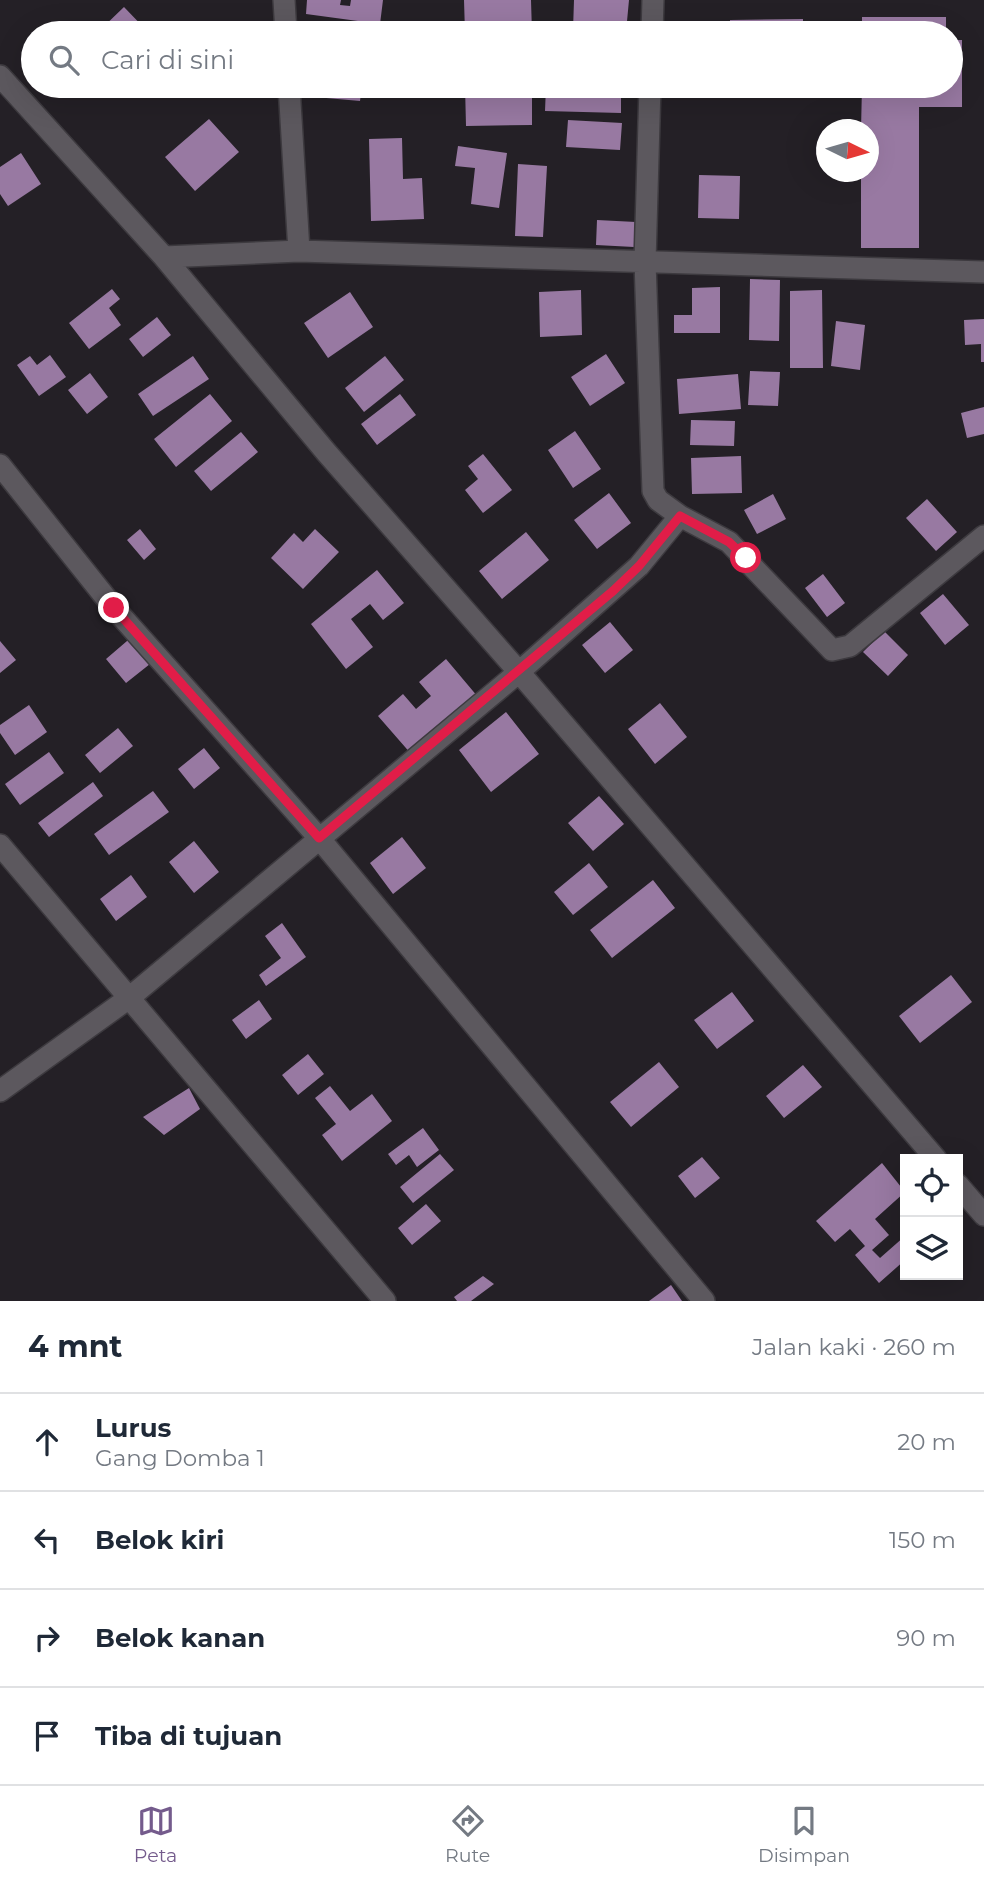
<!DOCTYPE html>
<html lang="id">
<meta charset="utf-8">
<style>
:root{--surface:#fff;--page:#f6f6f7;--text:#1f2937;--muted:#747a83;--line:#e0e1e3;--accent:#745b8c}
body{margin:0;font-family:Montserrat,sans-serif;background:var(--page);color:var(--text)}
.controls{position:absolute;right:21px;bottom:21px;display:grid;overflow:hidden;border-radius:0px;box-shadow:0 7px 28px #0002}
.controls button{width:63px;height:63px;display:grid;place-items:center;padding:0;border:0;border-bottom:2px solid var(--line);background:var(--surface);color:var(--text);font:35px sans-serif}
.compass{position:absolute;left:816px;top:119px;width:63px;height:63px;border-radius:50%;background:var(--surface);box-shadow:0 7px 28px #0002;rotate:95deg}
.stop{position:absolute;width:21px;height:21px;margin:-16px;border:5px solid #e11d48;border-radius:50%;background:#fff}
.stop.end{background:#e11d48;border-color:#fff;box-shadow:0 2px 7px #0008}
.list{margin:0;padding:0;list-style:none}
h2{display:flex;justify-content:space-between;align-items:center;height:91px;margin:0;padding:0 28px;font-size:30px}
h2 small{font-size:23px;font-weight:400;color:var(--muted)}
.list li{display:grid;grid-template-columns:46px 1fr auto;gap:21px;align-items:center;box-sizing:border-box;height:98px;padding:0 28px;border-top:2px solid var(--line)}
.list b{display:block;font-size:26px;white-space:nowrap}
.list p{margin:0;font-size:23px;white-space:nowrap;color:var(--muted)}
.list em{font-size:23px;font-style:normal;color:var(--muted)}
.icon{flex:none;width:38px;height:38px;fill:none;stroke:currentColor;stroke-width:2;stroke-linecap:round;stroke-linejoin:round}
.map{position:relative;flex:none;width:984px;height:1301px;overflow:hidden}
.search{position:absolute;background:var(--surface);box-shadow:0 7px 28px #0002;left:21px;right:21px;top:21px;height:77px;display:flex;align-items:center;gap:18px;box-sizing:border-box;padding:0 24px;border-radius:38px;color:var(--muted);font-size:26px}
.sheet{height:483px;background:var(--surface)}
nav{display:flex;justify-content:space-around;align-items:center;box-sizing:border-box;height:98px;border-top:2px solid var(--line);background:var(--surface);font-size:19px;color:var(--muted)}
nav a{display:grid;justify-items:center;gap:4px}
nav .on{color:var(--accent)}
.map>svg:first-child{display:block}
.building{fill:#9879a2}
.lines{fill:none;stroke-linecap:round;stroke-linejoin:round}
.street-casing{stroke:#3d3a3f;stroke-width:24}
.street{stroke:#5c585e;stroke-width:21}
.route{stroke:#e11d48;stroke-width:9}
</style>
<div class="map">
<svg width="984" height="1301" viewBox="0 0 984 1301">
<rect width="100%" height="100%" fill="#242026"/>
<path class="building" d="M307,0H341L340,5L350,6L351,0H383L380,24L306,14Z
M464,0H531L532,33H465Z
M574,0H629L626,32L573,30Z
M124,7L149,33H97Z
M862,17H946V33H862Z
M803,19V33H730V20Z
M951,40H962V107H919V248H861V172H869V130H861L862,86H951Z
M114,86H133L123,95Z
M316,86H362L360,101L315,97Z
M465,86H532V125L466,126Z
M546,86H621V113L545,111Z
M209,119L239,152L195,191L165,157Z
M568,120L622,123L620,150L566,147Z
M402,138L403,179L422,178L424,219L371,221L369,139Z
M458,146L507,153L499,208L471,204L475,168L455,166Z
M21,153L41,184L8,206L0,194V167Z
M518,164L547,166L543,237L515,236Z
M699,175L740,176L739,219L698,218Z
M597,220L636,222L634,247L596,245Z
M750,279L780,280L779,341L749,340Z
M720,287V333H674V315H692V288Z
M112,289L120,299L109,308L121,325L89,349L69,323Z
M581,290L582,335L540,337L539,292Z
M822,290L823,368H790V291Z
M350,292L373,327L328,358L304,323Z
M157,317L171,335L143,357L129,339Z
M984,319V362H981V344L965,345L964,320Z
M836,321L865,325L860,370L831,366Z
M606,354L625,383L590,406L571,377Z
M50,355L66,377L39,396L17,365L30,356L37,365Z
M193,356L209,379L153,416L138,394Z
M385,356L404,380L364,412L345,388Z
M750,371L780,372L778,406L748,405Z
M90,373L108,397L87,414L68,390Z
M738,374L741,409L679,414L677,379Z
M210,394L232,421L176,467L154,439Z
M400,394L416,415L377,445L361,424Z
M984,407V434L967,438L961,413Z
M691,420L735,421L734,446L690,445Z
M575,431L601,469L573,488L548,450Z
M241,432L258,452L211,491L194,471Z
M483,454L512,490L483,513L465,490L478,479L468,466Z
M741,456L742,493L692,494L691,458Z
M609,493L631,523L597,549L574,520Z
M773,494L786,519L757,534L744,510Z
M927,499L957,532L936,551L906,518Z
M140,529L156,549L144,560L127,540Z
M315,529L339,552L303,589L271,558L294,533L303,542Z
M526,532L549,560L502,599L479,571Z
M377,570L404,603L383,620L370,604L351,619L373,647L346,669L311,624Z
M823,574L845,603L827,617L805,588Z
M943,594L969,625L945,645L920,613Z
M610,622L633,650L605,673L582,645Z
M884,631L908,655L888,676L863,652Z
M134,635L155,660L126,683L106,659Z
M0,641L16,660L0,673Z
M446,659L478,697L412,755L378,716L403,694L416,709L431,696L419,682Z
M660,703L687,737L655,764L628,729Z
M29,705L47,732L15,755L0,733V725Z
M506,712L539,754L491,792L459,750Z
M118,728L133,746L100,773L85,755Z
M204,748L220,768L194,789L178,769Z
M49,752L64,773L20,805L5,784Z
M93,782L103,796L49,837L38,823Z
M153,791L169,812L109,855L94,834Z
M599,796L624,824L593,851L568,823Z
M402,837L426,868L393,894L370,863Z
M194,841L219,872L194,893L169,862Z
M589,863L608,887L573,915L554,892Z
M131,875L147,897L116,921L100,899Z
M653,880L675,908L612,958L590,930Z
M282,923L306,957L266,986L259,975L281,958L265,936Z
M951,975L972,1002L920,1043L899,1016Z
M732,992L754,1021L717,1049L694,1020Z
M259,1000L272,1019L246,1039L232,1020Z
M308,1054L324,1074L298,1095L282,1075Z
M659,1062L679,1087L631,1127L610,1102Z
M803,1065L822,1087L784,1118L766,1096Z
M330,1086L350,1111L372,1094L392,1121L342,1161L322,1135L336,1124L315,1098Z
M189,1088L200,1109L164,1135L143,1117Z
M423,1128L439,1150L417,1167L409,1155L396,1165L388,1154Z
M440,1154L454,1170L413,1203L400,1187Z
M702,1157L720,1178L695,1198L678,1176Z
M882,1163L905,1192L875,1219L889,1235L872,1250L880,1258L905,1236V1260L879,1283L855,1255L865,1246L850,1229L835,1242L816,1221Z
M426,1204L441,1221L412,1245L398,1228Z
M483,1276L494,1284L471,1301H457L454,1297Z
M671,1285L682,1301H649Z"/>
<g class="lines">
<g class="street-casing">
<path id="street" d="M284,0L286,33
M652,33L653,0
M0,76L164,257L326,452L519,672L936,1159
M289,86L299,251
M650,86L645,262L653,491L658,500L680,516L729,542L832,650L850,646L984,536
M164,257L299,251L984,272
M0,465L114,608L319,838L704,1301
M0,845L385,1301
M0,1091L129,998L519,672L639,566L680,516
M958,1185L984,1215"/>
</g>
<use href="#street" class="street"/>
</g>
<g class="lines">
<path class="route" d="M114,608L319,838L613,591L639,566L680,516L729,542L746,558"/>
</g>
</svg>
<div class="controls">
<button><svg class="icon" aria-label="locate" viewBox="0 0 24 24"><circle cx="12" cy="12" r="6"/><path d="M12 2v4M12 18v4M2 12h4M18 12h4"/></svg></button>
<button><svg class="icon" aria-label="layers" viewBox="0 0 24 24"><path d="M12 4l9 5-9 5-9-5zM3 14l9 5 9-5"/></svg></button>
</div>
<svg class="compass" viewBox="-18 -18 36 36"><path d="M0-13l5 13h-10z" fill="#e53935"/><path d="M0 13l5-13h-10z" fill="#747a83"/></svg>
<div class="stop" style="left:746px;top:558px"></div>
<div class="stop end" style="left:114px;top:608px"></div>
<div class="search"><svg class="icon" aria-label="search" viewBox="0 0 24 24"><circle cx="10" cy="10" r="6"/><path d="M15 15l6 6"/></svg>Cari di sini</div>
</div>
<section class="sheet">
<h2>4 mnt<small>Jalan kaki · 260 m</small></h2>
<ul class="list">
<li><svg class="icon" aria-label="ahead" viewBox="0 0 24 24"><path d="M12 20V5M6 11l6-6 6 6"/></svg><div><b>Lurus</b><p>Gang Domba 1</p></div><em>20 m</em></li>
<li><svg class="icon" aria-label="left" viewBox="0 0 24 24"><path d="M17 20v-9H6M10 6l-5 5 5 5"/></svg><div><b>Belok kiri</b></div><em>150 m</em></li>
<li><svg class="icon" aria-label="right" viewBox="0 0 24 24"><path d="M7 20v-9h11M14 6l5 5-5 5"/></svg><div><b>Belok kanan</b></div><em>90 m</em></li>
<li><svg class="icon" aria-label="arrive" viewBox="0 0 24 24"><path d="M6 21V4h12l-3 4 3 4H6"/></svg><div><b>Tiba di tujuan</b></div></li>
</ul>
</section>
<nav>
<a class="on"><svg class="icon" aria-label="map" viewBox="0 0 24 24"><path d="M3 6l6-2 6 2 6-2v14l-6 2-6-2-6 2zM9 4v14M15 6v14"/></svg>Peta</a>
<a><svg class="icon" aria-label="directions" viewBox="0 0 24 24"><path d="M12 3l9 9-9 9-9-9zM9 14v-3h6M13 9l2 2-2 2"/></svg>Rute</a>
<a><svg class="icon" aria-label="saved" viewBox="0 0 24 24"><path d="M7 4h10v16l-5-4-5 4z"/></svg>Disimpan</a>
</nav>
